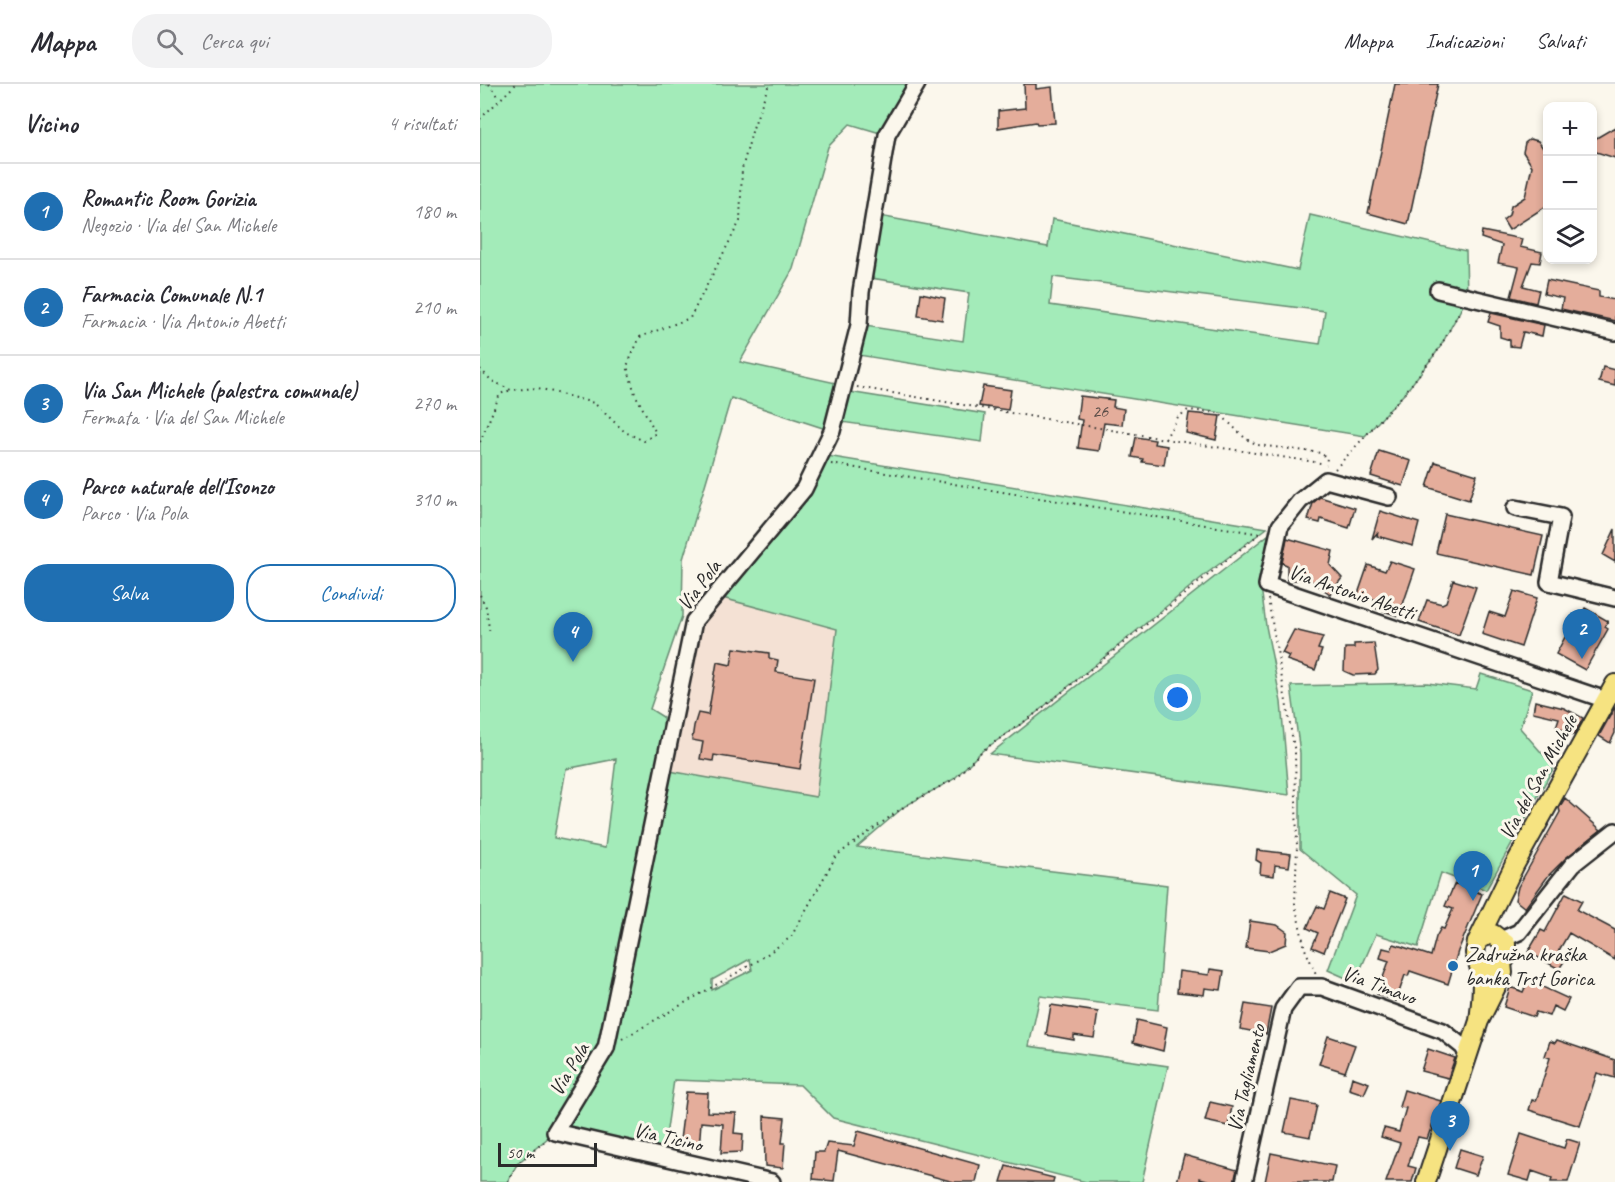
<!DOCTYPE html>
<html lang="it">
<meta charset="utf-8">
<style>
:root{--surface:#fff;--page:#f2f2f3;--text:#2b2b33;--muted:#7c7c81;--line:#e1e1e2;--accent:#1f6fb2}
body{margin:0;font-family:Caveat,sans-serif;background:var(--page);color:var(--text)}
.controls{position:absolute;right:18px;top:18px;display:grid;overflow:hidden;border-radius:12px;box-shadow:0 3px 9px #0003}
.controls button{width:54px;height:54px;display:grid;place-items:center;padding:0;border:0;border-bottom:2px solid var(--line);background:var(--surface);color:var(--text);font:30px sans-serif}
.scale{position:absolute;left:18px;bottom:15px;width:99px;box-sizing:border-box;padding-left:6px;border:3px solid #2b2b2b;border-top:0;font-size:16px;line-height:21px;white-space:nowrap;color:#2b2b2b;-webkit-text-stroke:4px #fbf7ec;paint-order:stroke}
.you{position:absolute;left:698px;top:614px;width:21px;height:21px;margin:-15px;border:4px solid #fff;border-radius:50%;background:#1a73e8;box-shadow:0 0 0 9px #1a73e833}
.badge{display:grid;place-items:center;width:39px;height:39px;border-radius:50%;background:var(--accent);color:#fff;font-size:20px;font-weight:700}
.pin{position:absolute;translate:-50% -50px;filter:drop-shadow(0 2px 3px #0008)}
.pin::after{content:'';position:absolute;top:32px;width:21px;height:18px;background:inherit;clip-path:polygon(0 0,100% 0,50% 100%)}
.list{margin:0;padding:0;list-style:none}
h2{display:flex;justify-content:space-between;align-items:center;height:78px;margin:0;padding:0 24px;font-size:26px}
h2 small{font-size:20px;font-weight:400;color:var(--muted)}
.list li{display:grid;grid-template-columns:39px 1fr auto;gap:18px;align-items:center;box-sizing:border-box;height:96px;padding:0 24px;border-top:2px solid var(--line)}
.list b{display:block;font-size:22px;white-space:nowrap}
.list p{margin:0;font-size:20px;white-space:nowrap;color:var(--muted)}
.list em{font-size:20px;font-style:normal;color:var(--muted)}
.actions{display:flex;gap:12px;padding:18px 24px}
.actions a{flex:1;padding:14px 0;border:2px solid var(--accent);border-radius:24px;text-align:center;font-size:21px;color:var(--accent)}
.actions .main{background:var(--accent);color:#fff}
.icon{flex:none;width:33px;height:33px;fill:none;stroke:currentColor;stroke-width:2;stroke-linecap:round;stroke-linejoin:round}
.map{position:relative;flex:none;width:1135px;height:1098px;overflow:hidden}
header{display:flex;align-items:center;gap:36px;box-sizing:border-box;height:84px;padding:0 30px;background:var(--surface);border-bottom:2px solid var(--line)}
header strong{font-size:28px}
nav{display:flex;gap:33px;margin-inline-start:auto;font-size:21px}
.search{width:420px;height:54px;background:var(--page);display:flex;align-items:center;gap:15px;box-sizing:border-box;padding:0 21px;border-radius:24px;color:var(--muted);font-size:22px}
main{display:flex}
aside{flex:1;background:var(--surface)}
.map>svg:first-child{display:block}
.built{fill:#f4e1d4}
.green{fill:#a3ebb9;stroke:#678b72;stroke-width:1.5;fill-rule:evenodd}
.building{fill:#e4ad9b;stroke:#2b2b2b;stroke-width:1.5}
.lines{fill:none;stroke-linecap:round;stroke-linejoin:round}
.minor-casing{stroke:#2b2b2b;stroke-width:20}
.major-casing{stroke:#2b2b2b;stroke-width:22}
.path{stroke:#2b2b2b;stroke-width:2;stroke-dasharray:1.5 4.5;stroke-linecap:butt}
.minor{stroke:#fbf7ec;stroke-width:15}
.major{stroke:#f6e381;stroke-width:18}
.poi-dot{fill:#1f6fb2;stroke:#fbf7ec;stroke-width:2}
.labels{text-anchor:middle;stroke-width:6;stroke-linejoin:round;paint-order:stroke}
.number-label{font-size:18px;fill:#594c47}
.street-label{font-size:21px;fill:#2b2b2b;stroke:#fbf7ec}
.poi-label{font-size:21px;fill:#2b2b2b;stroke:#fbf7ec;text-anchor:start}
</style>
<header>
<strong>Mappa</strong>
<div class="search"><svg class="icon" aria-label="search" viewBox="0 0 24 24"><circle cx="10" cy="10" r="6"/><path d="M15 15l6 6"/></svg>Cerca qui</div>
<nav><a>Mappa</a><a>Indicazioni</a><a>Salvati</a></nav>
</header>
<main>
<aside>
<h2>Vicino<small>4 risultati</small></h2>
<ul class="list">
<li><span class="badge">1</span><div><b>Romantic Room Gorizia</b><p>Negozio · Via del San Michele</p></div><em>180 m</em></li>
<li><span class="badge">2</span><div><b>Farmacia Comunale N.1</b><p>Farmacia · Via Antonio Abetti</p></div><em>210 m</em></li>
<li><span class="badge">3</span><div><b>Via San Michele (palestra comunale)</b><p>Fermata · Via del San Michele</p></div><em>270 m</em></li>
<li><span class="badge">4</span><div><b>Parco naturale dell'Isonzo</b><p>Parco · Via Pola</p></div><em>310 m</em></li>
</ul>
<div class="actions"><a class="main">Salva</a><a>Condividi</a></div>
</aside>
<div class="map">
<svg width="1135" height="1098" viewBox="0 0 1135 1098">
<rect width="100%" height="100%" fill="#fbf7ec"/>
<filter id="ink" filterUnits="userSpaceOnUse"><feTurbulence type="fractalNoise" baseFrequency=".0167" numOctaves="2"/><feDisplacementMap in="SourceGraphic" scale="12" xChannelSelector="R" yChannelSelector="G"/><feConvolveMatrix kernelMatrix="1 2 1 2 8 2 1 2 1" color-interpolation-filters="sRGB"/></filter>
<g filter="url(#ink)">
<path class="built" d="M235,512L357,545L336,713L183,686L214,537Z"/>
<path class="green" d="M0,0H437L407,51L370,40L348,63L313,185L260,278L365,301L352,347L251,314L203,475L202,532L170,625L183,633L184,686L336,713L357,545L235,512L341,371L787,444L726,490L551,633L502,667L474,695L425,722L377,763L687,801L678,926L560,912L549,962L688,982L662,1098H606L353,1034L320,1001L194,996L183,1073L75,1048L37,1080L28,1098H0ZM136,675L125,764L74,754L86,685ZM270,875L272,886L232,906V896Z
M394,131L568,163L572,135L818,186L830,131L986,167L987,214L959,265L924,310L885,352L372,270L379,241L483,257L489,209L384,193ZM573,193L845,227L840,260L570,221Z
M369,308L505,330L502,358L361,338Z
M788,451L781,502L786,542L801,618L809,711L510,670Z
M1001,590L1052,606L1040,644L1074,683L1006,806L961,789L938,863L896,850L875,898L848,886L876,811L820,765V669L811,602L947,599L996,605Z"/>
<path class="building" d="M544,0H556V5L572,3L575,39L557,40L556,38L518,44V27L545,24Z
M915,0H958L928,140L888,129Z
M1135,43V74L1113,67V56Z
M1050,55L1058,57L1068,71V121L1029,146L1023,136L1029,131L1031,122L1045,113L1052,82L1043,68L1045,59Z
M1002,147L1042,155L1040,163L1062,168L1060,179L1052,178L1043,202L1059,206L1056,219L1031,213L1039,183L1018,179L1022,161L1001,154Z
M1067,196L1119,207V213L1135,216V237L1081,225L1083,214L1064,210Z
M441,209L465,214L462,236L438,232Z
M1011,229L1064,241L1062,252L1043,248L1039,263L1030,262V256L1020,253V242L1008,238Z
M1123,283L1135,286V302L1119,298Z
M503,302L531,306L528,326L499,322Z
M600,312L634,316L633,323L644,325L642,341L624,339L619,367L598,364L602,336L597,335Z
M709,329L740,332L736,356L706,349Z
M656,353L675,356L674,360L687,362L684,381L662,378L663,375L652,373Z
M899,367L931,377L923,402L891,392Z
M955,378L997,391L989,416L947,403Z
M840,413L875,424L869,444L841,435L840,439L828,436L833,419Z
M900,427L939,439L933,462L897,452L898,448L892,455Z
M965,430L1063,452L1054,491L956,469Z
M1135,445V478L1123,471Z
M807,454L853,467L850,481L862,494L850,510L830,496H807V481L802,479Z
M910,477L935,485L919,532L897,525L900,517L878,510L888,481L905,487Z
M973,496L996,503L979,551L939,538L947,516L962,520L966,518Z
M1034,507L1057,514L1041,563L1002,550L1009,528L1025,533Z
M1105,524L1128,537L1125,543L1128,545L1105,586L1076,570L1093,538L1096,540Z
M814,546L843,553L838,565L842,566L835,586L807,576L809,572L802,569Z
M894,559L898,586L895,590L873,591L864,587L865,564H874V560Z
M254,564L289,569V574L298,576L296,588L334,594L320,685L234,671L233,677L220,675L223,658L212,656L214,642L218,629L228,631L237,578L251,581Z
M1055,617L1084,624L1103,634L1094,651L1076,643L1079,634L1053,628Z
M1135,623V649L1130,659L1119,652Z
M1085,714L1121,746L1086,774L1068,792L1045,824L1035,816L1038,803L1080,728L1079,724Z
M777,766L811,770L809,783L795,781L794,792L780,790L781,779L776,776Z
M975,799L1002,810L978,867L968,900L930,887L928,892L925,891L916,917L897,910L909,877L900,874L903,864L911,866L914,860L951,872L956,853L961,844L964,845L973,825L965,822Z
M850,809L865,815L844,868L832,863L838,849L827,844L837,822L844,825Z
M1086,809L1102,817L1097,826L1135,846V876L1089,849L1078,868L1087,873L1079,885L1048,868L1061,846L1065,848Z
M770,837L797,841L807,848L806,860L789,867L766,864Z
M730,885L744,887L741,906L725,904L724,911L697,908L699,887L729,891Z
M1050,893L1060,897L1058,901L1089,915L1083,927L1073,922L1069,932L1056,928L1054,933L1024,923L1030,903L1043,908Z
M765,920L791,924L786,950L760,945Z
M571,921L618,928L614,954L594,951V956L566,951Z
M657,936L687,943L683,967L653,959Z
M848,952L875,961L865,988L839,980Z
M1077,956L1135,976V994L1117,989L1100,1042L1049,1026L1052,1016L1056,1017L1070,974L1065,972L1070,957L1075,959Z
M948,965L975,974L968,994L941,987Z
M872,993L889,999L884,1010L869,1005Z
M924,1006L961,1017L947,1055L938,1053L928,1082L936,1084L932,1098H906L920,1059L901,1053L904,1044L919,1048L926,1024L919,1023Z
M206,1008L228,1009L227,1028L256,1029L254,1049L263,1050L262,1068L241,1069L243,1040L221,1038L219,1065L199,1064Z
M811,1016L837,1021L830,1053L804,1048Z
M730,1018L752,1023L748,1042L725,1037Z
M284,1032L305,1034L302,1059H305L303,1084L285,1082Z
M378,1047L500,1081L496,1098H474L358,1067L354,1097L333,1095L335,1068H344L347,1059L374,1062Z
M1041,1050L1084,1064L1087,1055L1100,1059L1088,1098H1071L1072,1094L1052,1087L1049,1097L1028,1091Z
M980,1065L1003,1072L996,1091L974,1084Z
M791,1069L855,1082L852,1098H785Z
M704,1071L757,1086L754,1098H734L720,1094V1098H697Z
M526,1082L574,1094L573,1098H521Z"/>
<g class="lines">
<g class="minor-casing">
<path id="minor" d="M958,206L1135,248
M909,413L846,396L820,417L800,442L787,501L1126,616
M1035,424L1081,433L1069,498L1135,514
M1023,855L1039,848L1093,780L1135,747
M292,1098L75,1048L126,964L214,537L324,405L352,347L379,241L381,208L407,51L437,0
M764,1098L803,925L819,903H842L963,947L983,963L988,972"/>
</g>
<g class="major-casing">
<path id="major" d="M1001,854L1013,850L1026,860L1025,875L1013,883
M999,937C1002,909 1005,896 995,869L997,858L1034,782L1135,600
M946,1098L999,937L1023,889L1022,879"/>
</g>
<path class="path" d="M9,0L19,15
M0,35L36,0
M0,285L12,297L31,306L58,304L114,319L145,348L164,357L176,349L155,310L147,282L160,253L210,234L260,137L262,85L273,44L289,0
M377,303L684,355L841,379L842,382
M685,355L698,333L708,326L739,329L766,355L778,361L841,369L847,374L846,381
M0,358L20,310L31,306
M351,380L781,450
M855,385L924,310L959,265L981,225
M0,511L6,523L10,551
M788,515L815,669L817,762L815,820L825,865L836,890
M142,955L279,876L311,853L356,772L425,722L474,695L502,667L551,633L783,447
M28,1098L37,1080L64,1058"/>
<use href="#minor" class="minor"/>
<use href="#major" class="major"/>
</g>
</g>
<circle class="poi-dot" cx="973" cy="882" r="6"/>
<g class="labels">
<g class="number-label">
<text x="620" y="333">26</text>
</g>
<g class="street-label">
<text transform="translate(219 501) rotate(-53)" y="7">Via Pola</text>
<text transform="translate(872 508) rotate(19)" y="7">Via Antonio Abetti</text>
<text transform="translate(1058 693) rotate(-61)" y="7">Via del San Michele</text>
<text transform="translate(899 901) rotate(20)" y="7">Via Timavo</text>
<text transform="translate(89 985) rotate(-59)" y="7">Via Pola</text>
<text transform="translate(766 994) rotate(-77)" y="7">Via Tagliamento</text>
<text transform="translate(188 1053) rotate(13)" y="7">Via Ticino</text>
</g>
<g class="poi-label">
<text x="985" y="877">Zadružna kraška<tspan x="985" dy="24">banka Trst Gorica</tspan></text>
</g>
</g>
</svg>
<div class="controls">
<button>+</button>
<button>−</button>
<button><svg class="icon" aria-label="layers" viewBox="0 0 24 24"><path d="M12 4l9 5-9 5-9-5zM3 14l9 5 9-5"/></svg></button>
</div>
<div class="scale">50 m</div>
<div class="you"></div>
<div class="pin badge" style="left:993px;top:817px">1</div>
<div class="pin badge" style="left:1102px;top:575px">2</div>
<div class="pin badge" style="left:970px;top:1067px">3</div>
<div class="pin badge" style="left:93px;top:578px">4</div>
</div>
</main>
